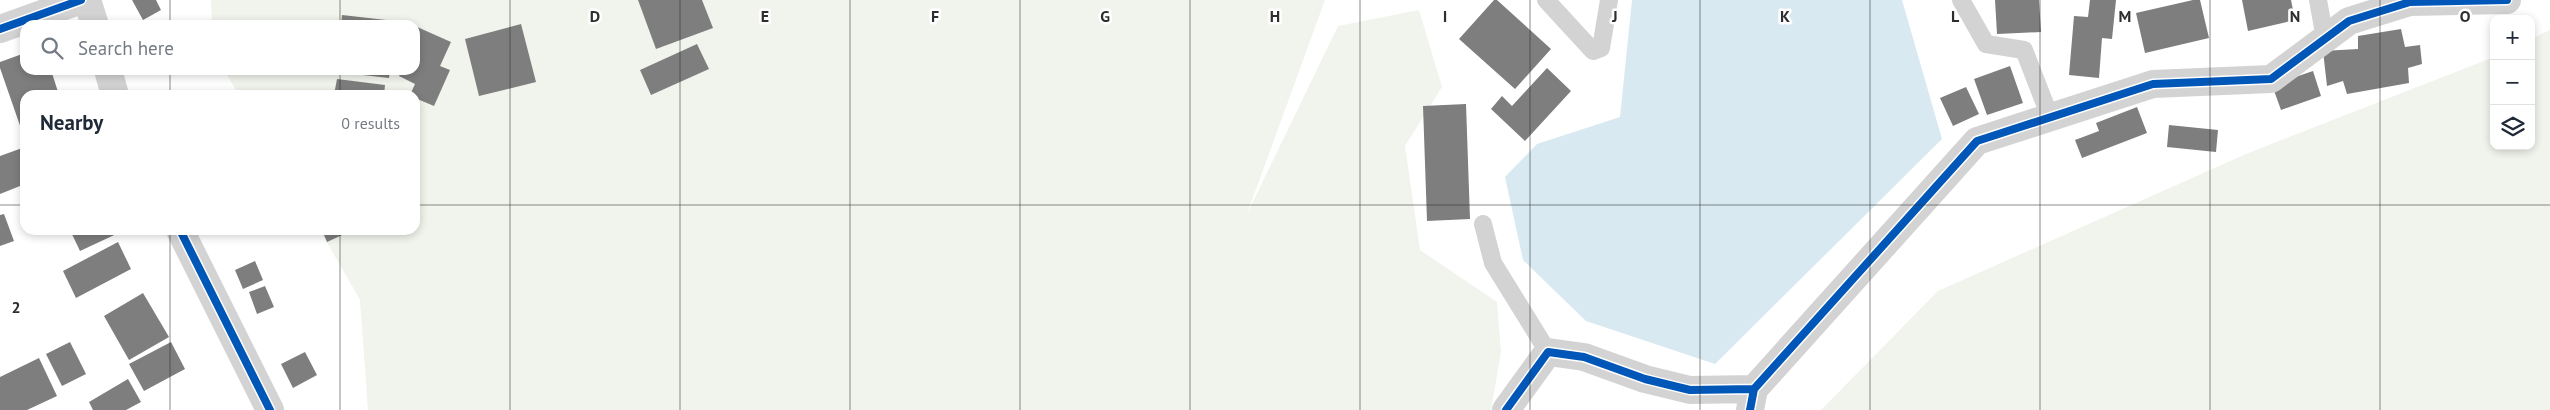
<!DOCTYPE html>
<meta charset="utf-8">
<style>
:root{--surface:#fff;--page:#f6f6f7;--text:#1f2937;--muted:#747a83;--line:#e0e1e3}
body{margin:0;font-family:"PT Sans",sans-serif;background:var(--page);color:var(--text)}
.controls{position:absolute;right:15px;top:15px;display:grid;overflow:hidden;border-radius:10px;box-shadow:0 2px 8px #0003}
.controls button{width:45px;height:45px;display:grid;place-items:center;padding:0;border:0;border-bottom:1px solid var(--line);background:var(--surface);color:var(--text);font:25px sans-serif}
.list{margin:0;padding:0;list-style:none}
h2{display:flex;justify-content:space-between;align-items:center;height:65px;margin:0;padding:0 20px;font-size:21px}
h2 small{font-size:16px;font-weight:400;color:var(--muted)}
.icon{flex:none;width:28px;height:28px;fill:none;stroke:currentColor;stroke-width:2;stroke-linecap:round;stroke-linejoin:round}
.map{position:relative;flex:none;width:2550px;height:410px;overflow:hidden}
.search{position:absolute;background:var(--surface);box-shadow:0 2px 8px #0003;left:20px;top:20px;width:400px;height:55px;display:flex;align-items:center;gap:12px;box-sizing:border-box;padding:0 18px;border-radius:15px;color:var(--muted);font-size:19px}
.panel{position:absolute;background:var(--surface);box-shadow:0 2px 8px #0003;left:20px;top:90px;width:400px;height:145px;border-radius:15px}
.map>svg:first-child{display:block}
.green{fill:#f1f4ec}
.water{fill:#d8e9f1}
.building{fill:#7e7e7e}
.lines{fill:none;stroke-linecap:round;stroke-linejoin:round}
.service{stroke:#d3d3d3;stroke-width:18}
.minor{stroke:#d3d3d3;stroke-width:28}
.tertiary{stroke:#d3d3d3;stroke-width:28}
.cycleway-casing{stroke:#fff;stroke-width:11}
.cycleway{stroke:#0057b8;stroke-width:8}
.grid{fill:none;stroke:#2e2e2e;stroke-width:1;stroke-opacity:0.55}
.grid-label{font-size:16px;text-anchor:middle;font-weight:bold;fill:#2e2e2e;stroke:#fff;stroke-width:5;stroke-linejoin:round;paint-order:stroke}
</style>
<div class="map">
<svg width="2550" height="410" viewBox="0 0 2550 410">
<rect width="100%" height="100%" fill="#fff"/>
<path class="green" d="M211,0H1325L1247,214L1338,26L1419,10L1442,87L1405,146L1420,250L1497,302L1501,352L1491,410H368L360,300L320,230H415V95H239L224,70H415V25H212Z
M2550,30V410H1821L1938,291L2246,154L2494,57V146H2531V39Z"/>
<path class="water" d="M1632,0H1902L1942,139L1715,364L1586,321L1523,260L1505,177L1537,144L1620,117Z"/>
<path class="building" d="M132,0H156L161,10L143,20Z
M638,0H702L713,28L656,49Z
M1494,0H1497L1551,49L1515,89L1459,39Z
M1995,0H2039L2041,32L1997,34Z
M2090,0H2116L2112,39L2102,38L2099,78L2069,75L2074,16L2088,17Z
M2193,0H2200L2209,38L2145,53L2136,13Z
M2242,0H2291L2295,20L2248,31Z
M342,15L395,21V25H341Z
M521,24L536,82L479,96L465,39Z
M415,26L451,42L440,66L450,70L434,106L415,98V95H410L415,84L399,76L402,70H415Z
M2401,29L2405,47L2420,45L2422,64L2408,68L2409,83L2347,94L2343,81L2327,86L2323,51L2358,49V36Z
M697,44L709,69L651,95L640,70Z
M25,53V70H51L59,95H25V140L0,68V62Z
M2010,66L2023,103L1987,115L1974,79Z
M1547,68L1571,91L1525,141L1491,109L1502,96L1512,106Z
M336,70H390L389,78L336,72Z
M2313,71L2321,96L2281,110L2272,85Z
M337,79L385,85L384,95H334Z
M1966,87L1979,114L1953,126L1940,98Z
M1466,104L1470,219L1427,221L1423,106Z
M2137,107L2147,133L2082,158L2075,140L2099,131L2096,123Z
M2169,125L2218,130L2216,152L2167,147Z
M25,147V184L0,194V156Z
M4,214L14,241L0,246V215Z
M70,230H125L80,251Z
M322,230H353L327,242Z
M118,242L131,269L76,298L63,271Z
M255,261L263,280L243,289L235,270Z
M265,286L274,307L257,314L249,292Z
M143,293L169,337L129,360L104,316Z
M70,342L86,374L62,386L46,354Z
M171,342L185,369L144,391L129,364Z
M305,352L317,375L293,388L281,364Z
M39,358L57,396L27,410H0V377Z
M128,379L141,402L126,410H93L89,402Z"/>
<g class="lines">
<path class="service" d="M1546,0L1593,51L1601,48L1609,0
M1961,0L1986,44L2024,50L2050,117
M2318,0L2325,39
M1483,224L1493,263L1548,352"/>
<path class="minor" d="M0,29L81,0
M1506,410L1548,352L1584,357L1645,379L1690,390L1754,389
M1750,410L1754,389L1977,141L2153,84L2271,79L2349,21L2410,2L2507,0"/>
<path class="tertiary" d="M87,0L95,25
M108,70L115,95
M180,230L270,410"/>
<g class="cycleway-casing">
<path id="cycleway" d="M0,29L81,0
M180,230L270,410
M1506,410L1548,352L1584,357L1645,379L1690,390L1754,389
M1750,410L1754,389L1977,141L2153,84L2271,79L2349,21L2410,2L2507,0"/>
</g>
<use href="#cycleway" class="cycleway"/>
</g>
<path class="grid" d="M170,0V25M340,0V25M510,0V410M680,0V410M850,0V410M1020,0V410M1190,0V410M1360,0V410M1530,0V410M1700,0V410M1870,0V410M2040,0V410M2210,0V410M2380,0V410M170,70V95M340,70V95M0,205H25M415,205H2550M170,230V410M340,230V410"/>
<g class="grid-label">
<text x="595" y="22">D</text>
<text x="765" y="22">E</text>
<text x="935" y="22">F</text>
<text x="1105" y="22">G</text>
<text x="1275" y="22">H</text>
<text x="1445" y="22">I</text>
<text x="1615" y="22">J</text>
<text x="1785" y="22">K</text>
<text x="1955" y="22">L</text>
<text x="2125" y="22">M</text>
<text x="2295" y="22">N</text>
<text x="2465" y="22">O</text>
<text x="16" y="313">2</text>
</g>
</svg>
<div class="controls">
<button>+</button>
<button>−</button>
<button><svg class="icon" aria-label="layers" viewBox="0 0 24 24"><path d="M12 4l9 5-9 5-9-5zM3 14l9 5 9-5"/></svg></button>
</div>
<div class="search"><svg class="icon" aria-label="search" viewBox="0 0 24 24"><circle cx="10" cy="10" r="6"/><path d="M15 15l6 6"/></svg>Search here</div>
<section class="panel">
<h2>Nearby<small>0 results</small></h2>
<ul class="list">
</ul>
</section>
</div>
